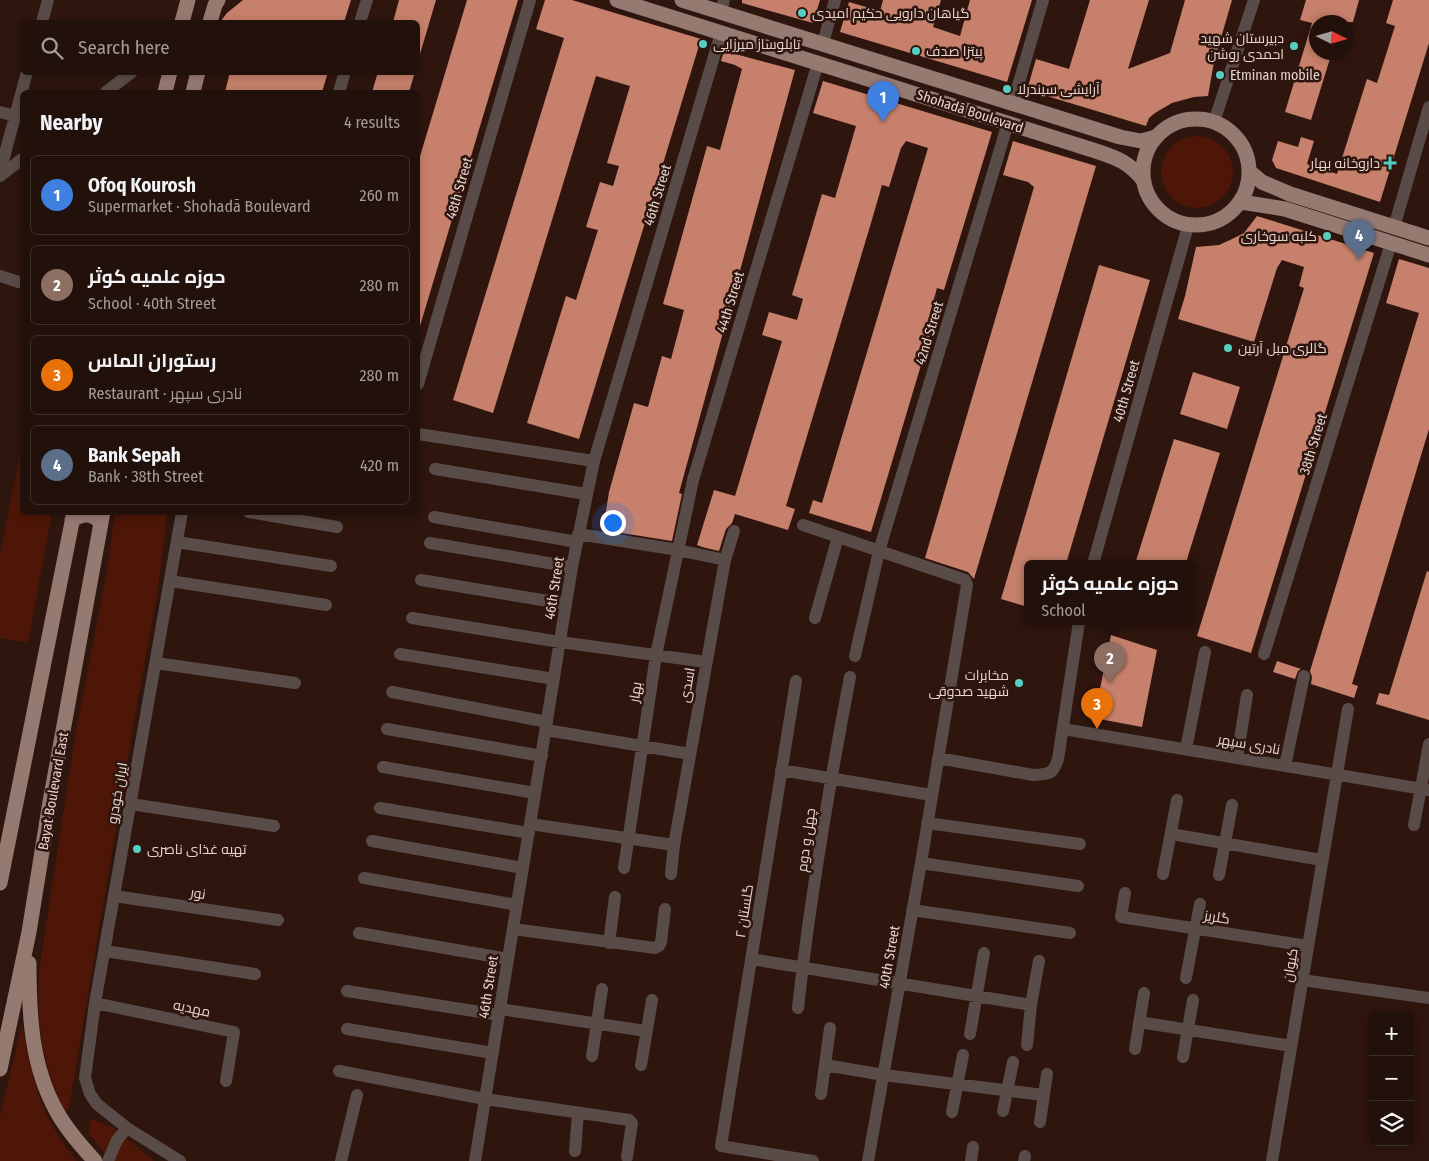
<!DOCTYPE html>
<meta charset="utf-8">
<style>
:root{--surface:#22100a;--page:#2e1e18;--text:#f1f3f6;--muted:#a29d9c;--line:#3f302b;--accent:#0b8043}
body{margin:0;font-family:"Fira Sans Condensed",Cairo,sans-serif;background:var(--page);color:var(--text)}
.controls{position:absolute;right:15px;bottom:15px;display:grid;overflow:hidden;border-radius:8px;box-shadow:0 2px 8px #0003}
.controls button{width:45px;height:45px;display:grid;place-items:center;padding:0;border:0;border-bottom:1px solid var(--line);background:var(--surface);color:var(--text);font:25px sans-serif}
.compass{position:absolute;left:1309px;top:15px;width:45px;height:45px;border-radius:50%;background:var(--surface);box-shadow:0 2px 8px #0003;rotate:95deg}
.you{position:absolute;left:612px;top:522px;width:18px;height:18px;margin:-12px;border:4px solid #fff;border-radius:50%;background:#1a73e8;box-shadow:0 0 0 8px #1a73e833}
.badge{display:grid;place-items:center;width:32px;height:32px;border-radius:50%;background:var(--accent);color:#fff;font-size:16px;font-weight:700}
.pin{position:absolute;translate:-50% -41px;filter:drop-shadow(0 1px 2px #0008)}
.pin::after{content:'';position:absolute;top:26px;width:18px;height:15px;background:inherit;clip-path:polygon(0 0,100% 0,50% 100%)}
.popup{position:absolute;left:1024px;top:560px;width:172px;height:65px;box-sizing:border-box;display:grid;place-content:center;border-radius:8px;background:var(--surface);filter:drop-shadow(0 1px 4px #0005);font-size:16px;white-space:nowrap;color:var(--muted)}
.popup b{font-size:19px;color:var(--text)}
.popup::after{content:'';position:absolute;left:50%;top:100%;margin-left:-10px;border:10px solid transparent;border-top-color:var(--surface)}
.list{margin:0;padding:0;list-style:none}
h2{display:flex;justify-content:space-between;align-items:center;height:65px;margin:0;padding:0 20px;font-size:21px}
h2 small{font-size:16px;font-weight:400;color:var(--muted)}
.list li{display:grid;grid-template-columns:32px 1fr auto;gap:15px;align-items:center;box-sizing:border-box;height:80px;margin:0 10px 10px;padding:0 10px;border:1px solid var(--line);border-radius:8px}
.list b{display:block;font-size:19px;white-space:nowrap}
.list p{margin:0;font-size:16px;white-space:nowrap;color:var(--muted)}
.list em{font-size:16px;font-style:normal;color:var(--muted)}
.icon{flex:none;width:28px;height:28px;fill:none;stroke:currentColor;stroke-width:2;stroke-linecap:round;stroke-linejoin:round}
.map{position:relative;flex:none;width:1429px;height:1161px;overflow:hidden}
.search{position:absolute;background:var(--surface);box-shadow:0 2px 8px #0003;left:20px;top:20px;width:400px;height:55px;display:flex;align-items:center;gap:12px;box-sizing:border-box;padding:0 18px;border-radius:8px;color:var(--muted);font-size:19px}
.panel{position:absolute;background:var(--surface);box-shadow:0 2px 8px #0003;left:20px;top:90px;width:400px;height:425px;border-radius:8px}
.map>svg:first-child{display:block}
.green{fill:#4d1606}
.building{fill:#c6806b}
.lines{fill:none;stroke-linecap:round;stroke-linejoin:round}
.minor{stroke:#594c48;stroke-width:12}
.major{stroke:#957a72;stroke-width:15}
.poi-dot{fill:#56cec2;stroke:#2e150e;stroke-width:2}
.labels{text-anchor:middle;stroke-width:5;stroke-linejoin:round;paint-order:stroke}
.poi-label{font-size:14px;fill:#e6d4cf;stroke:#2e150e;text-anchor:start}
.street-label{font-size:14px;fill:#e6d4cf;stroke:#2e150e}
</style>
<div class="map">
<svg width="1429" height="1161" viewBox="0 0 1429 1161">
<rect width="100%" height="100%" fill="#2e150e"/>
<path class="green" d="M1161 172a36 36 0 1 1 72 0a36 36 0 1 1-72 0Z
M20,453H22V512L52,513L28,643L0,638V555Z
M115,513H167L158,589L134,721L69,1108L65,1112C42,1065 36,1022 39,971L75,736L107,571Z
M22,1024C30,1077 42,1119 77,1161H0V1116Z
M90,1118L114,1128L154,1161H112L89,1134Z"/>
<path class="building" d="M243,0H351L344,22H220L227,13Z
M399,0H436L420,54H418V22H393Z
M467,0H518L420,326H418V163Z
M545,0H572L701,39L579,439L527,423L566,296L576,300L598,230L586,227L600,182L613,186L619,166L607,163L630,86L596,76L493,413L453,400L564,38L536,29Z
M742,0H820L813,23L742,3Z
M883,0H941L933,27L960,36L970,0H1032L1007,82L840,32L849,2L880,11Z
M1090,0H1149L1128,69L1170,53L1185,0H1232L1214,62L1208,96L1194,97L1172,103L1155,113L1149,118L1146,126L1027,90L1036,59L1069,69Z
M1306,0H1359L1353,22H1316V52H1332L1311,120L1285,112L1312,23L1300,20Z
M1393,0H1429V43L1380,202L1276,168L1272,160L1278,141L1298,147L1301,137L1314,141L1307,164L1337,174L1367,79L1377,83L1395,26L1386,23Z
M724,51L795,70L679,493L682,494L672,541L603,530L609,492L634,403L648,407L662,356L671,359L684,310L663,304L707,146L720,150L742,69L735,65L721,61Z
M230,72H328L322,92H225Z
M378,72H415L409,92H372Z
M823,81L992,132L944,290L937,288L930,313L936,315L871,532L809,513L813,500L822,503L928,148L906,141L901,148L889,187L882,185L871,223L786,506L795,509L788,530L735,514L732,523L726,529L719,551L702,547L697,545L714,490L735,496L782,341L762,335L769,312L797,320L803,299L792,295L822,194L835,198L856,126L813,113Z
M1013,141L1096,166L974,579L968,572L925,558L1034,187L1028,182L1003,175Z
M1257,216L1374,253L1251,653L1197,636L1304,288L1299,286L1304,267L1282,260L1277,268L1254,342L1178,319L1185,296L1196,247L1219,245L1230,240L1244,233Z
M1399,259L1429,268V429L1352,684L1358,686L1354,698L1311,684L1312,677L1310,671L1419,313L1386,303Z
M1099,265L1150,280L1066,564H1028V607L1001,599Z
M1193,372L1240,387L1227,429L1180,414Z
M1174,439L1220,453L1188,556L1186,564H1135Z
M1427,571L1429,572V720L1376,704L1379,693L1389,695Z
M1111,635L1157,650L1142,727L1094,718Z
M1277,661L1301,669L1298,671L1295,679L1273,672Z"/>
<g class="lines">
<path class="minor" d="M721,12L724,0
M42,22L48,0
M360,22L367,0
M823,43L835,0
M106,92L132,72
M339,92L345,72
M1013,103L1043,0
M0,112L15,116
M1214,122L1254,0
M0,172L27,72
M0,176L22,159
M1394,227L1429,107
M0,276L22,283
M418,384L530,0
M418,434L594,461
M435,469L586,494
M249,512L337,527
M434,517L577,542
M803,525L965,580L967,585L921,863L868,1161
M578,534L678,550L725,560
M177,542L331,566
M430,543L572,567
M1093,564L1188,226
M421,580L566,604
M170,581L326,605
M412,618L560,642L706,662
M815,618L838,537
M400,654L554,679
M1264,654L1391,243
M855,656L879,551L1008,123
M156,663L295,683
M796,681L721,1146L813,1161
M392,692L547,722
M387,729L542,756
M1063,729L1429,790
M546,730L690,754
M1186,749L1205,652
M938,758L1033,775C1049,774 1053,775 1058,759L1079,622
M1237,758L1247,695
M1285,766L1304,676
M383,767L535,793
M781,770L931,795
M131,804L274,826
M380,808L529,833
M927,823L1080,844
M530,824L674,845
M1414,825L1429,744
M1171,834L1322,860
M372,841L523,868
M921,863L1078,886
M624,868L656,655L693,480L818,63
M671,874L674,845L725,560L734,531
M1163,874L1177,800
M1219,875L1232,805
M364,878L517,905
M1125,893L1121,917L1308,946
M114,896L278,920
M912,910L1070,933
M513,929L655,948L659,946L661,942L665,909
M359,933L508,959
M609,943L615,897
M105,951L255,974
M751,959L1031,1005
M1186,978L1200,904
M1302,980L1429,998
M347,991L499,1015
M95,1003L234,1032L226,1081
M798,1008C810,897 829,787 850,677
M500,1009L646,1031
M1139,1022L1291,1046
M347,1029L493,1053
M970,1034L984,953
M1027,1045L1031,1005L1039,961
M1135,1049L1144,993
M592,1056L602,989
M1183,1057L1193,1000
M641,1065L652,1000
M825,1065L884,1075L1043,1095
M339,1071L485,1099L629,1120L632,1123L627,1157
M821,1094L830,1028
M1003,1111L1013,1062
M952,1112L963,1055
M1040,1122L1047,1074
M575,1151L578,1113
M108,1161L117,1140L127,1128
M180,1161L127,1128L97,1104L90,1094L85,1078L95,1003L182,512
M341,1161L357,1095
M475,1161L572,567L594,461L721,33
M971,1161L973,1147
M1024,1161L1025,1156
M1272,1161L1348,709"/>
<path class="major" d="M617,0L1096,151C1117,158 1129,162 1144,181
M682,0L1120,137L1141,141L1156,137
M182,22L188,0
M210,22L215,5L218,0
M165,92L170,72
M193,92L198,72
M1143 172a53 53 0 1 1 106 0a53 53 0 1 1-106 0Z
M1250,172L1262,182L1290,194L1429,238
M1241,202L1285,209L1429,255
M72,520C84,513 92,513 101,523
M0,883L74,512
M29,963C29,1015 31,1066 57,1112C67,1130 81,1146 95,1161
M0,1069L29,932L50,802L103,512"/>
</g>
<g class="poi-dot">
<circle cx="802" cy="13" r="5"/>
<circle cx="703" cy="44" r="5"/>
<circle cx="1294" cy="46" r="5"/>
<circle cx="916" cy="51" r="5"/>
<circle cx="1220" cy="75" r="5"/>
<circle cx="1007" cy="89" r="5"/>
<path d="M1387.5 155.5h5v5h5v5h-5v5h-5v-5h-5v-5h5z"/>
<circle cx="1327" cy="236" r="5"/>
<circle cx="1228" cy="348" r="5"/>
<circle cx="1019" cy="683" r="5"/>
<circle cx="137" cy="849" r="5"/>
</g>
<g class="labels">
<g class="poi-label">
<text x="812" y="18">گیاهان دارویی حکیم امیدی</text>
<text x="1284" y="43" text-anchor="end">دبیرستان شهید<tspan x="1284" dy="16">احمدی روشن</tspan></text>
<text x="713" y="49">تابلوساز میرزایی</text>
<text x="926" y="56">پیتزا صدف</text>
<text x="1230" y="80">Etminan mobile</text>
<text x="1017" y="94">آرایشی سیندرلا</text>
<text x="1380" y="168" text-anchor="end">داروخانه بهار</text>
<text x="1317" y="241" text-anchor="end">کلبه سوخاری</text>
<text x="1238" y="353">گالری مبل آرتین</text>
<text x="1009" y="680" text-anchor="end">مخابرات<tspan x="1009" dy="16">شهید صدوقی</tspan></text>
<text x="147" y="854">تهیه غذای ناصری</text>
</g>
<g class="street-label">
<text transform="translate(970 111) rotate(18)" y="5">Shohadā Boulevard</text>
<text transform="translate(459 188) rotate(-74)" y="5">48th Street</text>
<text transform="translate(657 195) rotate(-73)" y="5">46th Street</text>
<text transform="translate(730 302) rotate(-73)" y="5">44th Street</text>
<text transform="translate(929 333) rotate(-73)" y="5">42nd Street</text>
<text transform="translate(1126 391) rotate(-74)" y="5">40th Street</text>
<text transform="translate(1313 444) rotate(-73)" y="5">38th Street</text>
<text transform="translate(554 588) rotate(-81)" y="5">46th Street</text>
<text transform="translate(687 685) rotate(-80)" y="5">اسدی</text>
<text transform="translate(635 692) rotate(-81)" y="5">بهار</text>
<text transform="translate(1249 744) rotate(10)" y="5">نادری سپهر</text>
<text transform="translate(53 791) rotate(-80)" y="5">Bayat Boulevard East</text>
<text transform="translate(117 793) rotate(-80)" y="5">ایران خودرو</text>
<text transform="translate(806 840) rotate(-82)" y="5">چهل و دوم</text>
<text transform="translate(198 893) rotate(8)" y="5">نور</text>
<text transform="translate(744 911) rotate(-81)" y="5">گلستان ۲</text>
<text transform="translate(1217 917) rotate(9)" y="5">گلریز</text>
<text transform="translate(889 957) rotate(-80)" y="5">40th Street</text>
<text transform="translate(1290 965) rotate(-80)" y="5">کیوان</text>
<text transform="translate(488 987) rotate(-81)" y="5">46th Street</text>
<text transform="translate(192 1008) rotate(12)" y="5">مهدیه</text>
</g>
</g>
</svg>
<div class="controls">
<button>+</button>
<button>−</button>
<button><svg class="icon" aria-label="layers" viewBox="0 0 24 24"><path d="M12 4l9 5-9 5-9-5zM3 14l9 5 9-5"/></svg></button>
</div>
<svg class="compass" viewBox="-18 -18 36 36"><path d="M0-13l5 13h-10z" fill="#e53935"/><path d="M0 13l5-13h-10z" fill="#a29d9c"/></svg>
<div class="you"></div>
<div class="pin badge" style="left:883px;top:122px;background:#3f7fe0">1</div>
<div class="pin badge" style="left:1110px;top:683px;background:#8d6e63">2</div>
<div class="popup"><b>حوزه علمیه کوثر</b>School</div>
<div class="pin badge" style="left:1097px;top:729px;background:#e8710a">3</div>
<div class="pin badge" style="left:1359px;top:260px;background:#5c6f8a">4</div>
<div class="search"><svg class="icon" aria-label="search" viewBox="0 0 24 24"><circle cx="10" cy="10" r="6"/><path d="M15 15l6 6"/></svg>Search here</div>
<section class="panel">
<h2>Nearby<small>4 results</small></h2>
<ul class="list">
<li><span class="badge" style="background:#3f7fe0">1</span><div><b>Ofoq Kourosh</b><p>Supermarket · Shohadā Boulevard</p></div><em>260 m</em></li>
<li><span class="badge" style="background:#8d6e63">2</span><div><b>حوزه علمیه کوثر</b><p>School · 40th Street</p></div><em>280 m</em></li>
<li><span class="badge" style="background:#e8710a">3</span><div><b>رستوران الماس</b><p>Restaurant · نادری سپهر</p></div><em>280 m</em></li>
<li><span class="badge" style="background:#5c6f8a">4</span><div><b>Bank Sepah</b><p>Bank · 38th Street</p></div><em>420 m</em></li>
</ul>
</section>
</div>
